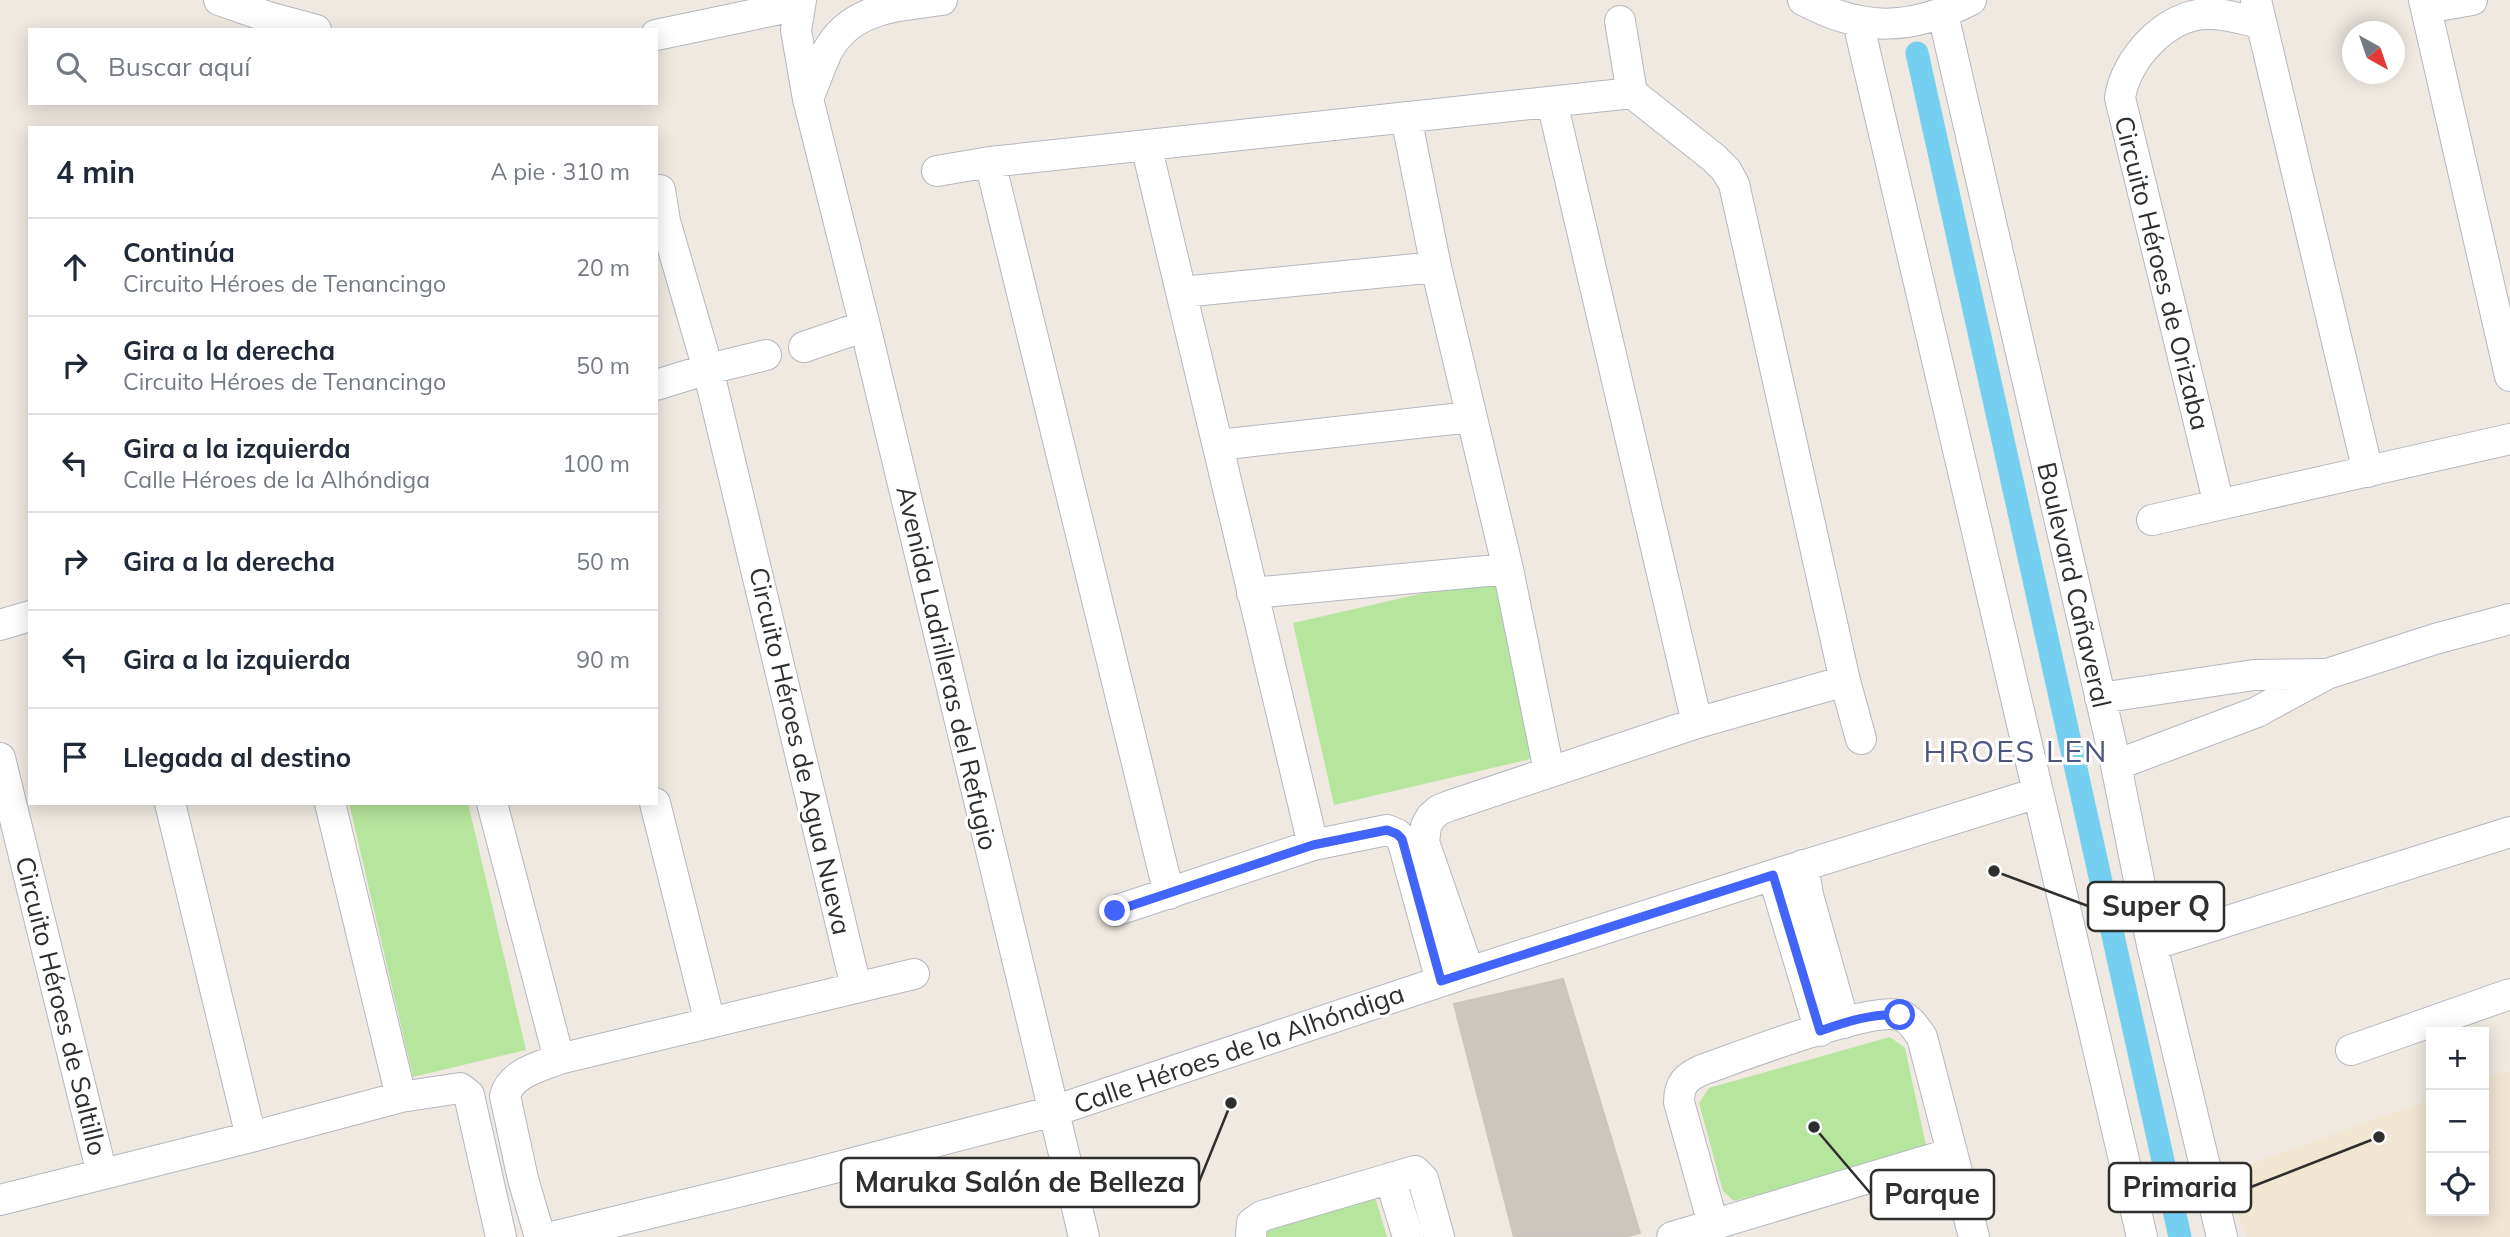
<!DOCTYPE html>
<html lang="es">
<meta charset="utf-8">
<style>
:root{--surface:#fff;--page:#f6f6f7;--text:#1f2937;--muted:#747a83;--line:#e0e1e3}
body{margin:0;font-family:Mulish,sans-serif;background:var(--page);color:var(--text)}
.controls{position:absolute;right:21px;bottom:21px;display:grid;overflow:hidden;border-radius:0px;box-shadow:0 4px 18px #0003}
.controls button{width:63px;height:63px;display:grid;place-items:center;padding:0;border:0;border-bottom:2px solid var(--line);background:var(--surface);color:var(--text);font:35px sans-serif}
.compass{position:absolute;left:2342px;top:21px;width:63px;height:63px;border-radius:50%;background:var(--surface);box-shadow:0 4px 18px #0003;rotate:140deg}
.stop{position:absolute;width:21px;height:21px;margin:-16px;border:5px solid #4264fb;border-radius:50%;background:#fff}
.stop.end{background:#4264fb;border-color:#fff;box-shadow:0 2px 7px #0008}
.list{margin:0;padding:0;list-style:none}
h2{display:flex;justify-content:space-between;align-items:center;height:91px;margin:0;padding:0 28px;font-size:30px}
h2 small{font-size:23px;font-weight:400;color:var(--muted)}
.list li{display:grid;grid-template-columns:46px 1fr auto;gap:21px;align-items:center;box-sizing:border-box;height:98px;padding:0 28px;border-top:2px solid var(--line)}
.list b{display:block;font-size:26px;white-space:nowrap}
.list p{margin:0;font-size:23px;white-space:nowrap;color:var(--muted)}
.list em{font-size:23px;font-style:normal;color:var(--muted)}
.icon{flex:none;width:38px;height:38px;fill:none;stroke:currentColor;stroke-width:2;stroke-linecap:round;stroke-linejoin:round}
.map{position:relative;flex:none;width:2510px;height:1237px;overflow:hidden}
.search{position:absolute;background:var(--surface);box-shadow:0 4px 18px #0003;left:28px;top:28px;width:630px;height:77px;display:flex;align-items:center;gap:18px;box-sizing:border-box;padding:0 24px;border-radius:0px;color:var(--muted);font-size:26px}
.panel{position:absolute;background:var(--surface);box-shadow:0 4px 18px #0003;left:28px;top:126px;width:630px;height:679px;border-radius:0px}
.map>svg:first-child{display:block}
.education{fill:#f0e6d1}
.green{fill:#b6e59e}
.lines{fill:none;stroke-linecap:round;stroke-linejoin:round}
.canal{stroke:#75cff0;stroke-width:23}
.building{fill:#cbc7bf;stroke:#cbc5ba;stroke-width:2}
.minor-casing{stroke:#b4b7c1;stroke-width:32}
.minor{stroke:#fff;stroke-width:30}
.route{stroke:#4264fb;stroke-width:9}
.labels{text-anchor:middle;stroke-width:6;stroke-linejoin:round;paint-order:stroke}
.street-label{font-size:26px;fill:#2e2e2e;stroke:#fff}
.quarter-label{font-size:30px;letter-spacing:2px;fill:#4d5680;stroke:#fff}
.leader{fill:none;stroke:#2e2e2e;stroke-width:2.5}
.callout-dot{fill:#2e2e2e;stroke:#fff;stroke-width:2.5}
.callout{fill:#fff;stroke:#2e2e2e;stroke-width:2.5}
.callout-label{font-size:28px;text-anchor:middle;font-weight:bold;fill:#2e2e2e}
</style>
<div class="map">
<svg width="2510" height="1237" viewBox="0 0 2510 1237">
<rect width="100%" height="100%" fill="#efe9e1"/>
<path class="education" d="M2510,1070V1237H2247L2221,1175L2431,1099V1211H2484V1079Z"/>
<path class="green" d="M1494,577L1535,758L1334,805L1293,623Z
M349,803H468L526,1050L413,1077Z
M1890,1037L1905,1048L1927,1150L1734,1201L1723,1191L1699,1103L1709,1088Z
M1375,1197L1387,1237H1262V1225Z"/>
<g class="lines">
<path class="canal" d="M1917,53L2180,1237"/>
</g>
<path class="building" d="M1563,979L1640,1233L1624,1237H1514L1454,1004Z"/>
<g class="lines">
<g class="minor-casing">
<path id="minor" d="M219,0L268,17L316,30
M801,0L796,30L808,99L865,326L1084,1237
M1803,0C1862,32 1911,31 1971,0
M2256,0L2368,472
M2424,0L2510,376
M2426,8L2472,0
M1943,14L2116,765L2152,945L2222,1237
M1620,21L1632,93L1714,158L1726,170L1734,184L1845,681L1861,739
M1858,22L2142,1237
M656,35L799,5
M808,98C815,83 820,67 827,52C850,7 899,6 942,0
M1552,102L1697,723
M1406,117L1436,267L1508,569L1549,771
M1146,145L1313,845
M990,162L1169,894
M937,171L990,162L1632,93
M660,190L665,221L708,369L856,987
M1182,292L1436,267
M804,347L865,326
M656,385L708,369L766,355
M1218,445L1471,417
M2219,505L2120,98C2125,60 2166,14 2208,14C2225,13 2244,20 2261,23
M2152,520L2510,439
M1252,593L1508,569
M0,625L30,616
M2100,698L2254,675L2323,674
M0,758L102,1174
M2116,765L2257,712L2327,674L2435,639L2510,619
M170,803L251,1137
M330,803L401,1097
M492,803L559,1059
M655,803L710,1023
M1803,865L1808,895L1844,1023
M1773,875L1820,1031
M1115,911L1313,845L1387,830L1397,834L1402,839L1441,981
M2152,945L2510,832
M1469,972L1424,842L1426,826L1431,817L1439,810L1449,806L1697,723L1845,681
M2351,1050L2510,994
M1390,1178L1408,1237
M0,1200L251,1137L401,1097L460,1088L469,1095L501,1237
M1713,1224L1679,1102C1679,1084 1686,1077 1702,1070C1739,1057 1867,1007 1899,1015C1909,1017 1916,1029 1922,1037L1974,1237
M540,1237L523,1179L505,1096C511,1073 539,1067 559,1059L914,974
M552,1237L807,1175L1054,1111L1469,972L1773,875L2037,793
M1251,1237L1252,1223L1262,1216L1415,1171L1423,1179L1439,1237
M1672,1237L1952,1153"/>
</g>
<use href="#minor" class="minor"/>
</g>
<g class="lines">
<path class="route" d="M1115,911L1313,845L1387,830L1397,834L1402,839L1441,981L1773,875L1820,1031C1845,1022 1873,1013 1900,1015"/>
</g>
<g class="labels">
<g class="street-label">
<text transform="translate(2162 273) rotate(76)" y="9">Circuito Héroes de Orizaba</text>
<text transform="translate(2074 585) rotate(77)" y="9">Boulevard Cañaveral</text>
<text transform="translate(947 668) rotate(77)" y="9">Avenida Ladrilleras del Refugio</text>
<text transform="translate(800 751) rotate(77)" y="9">Circuito Héroes de Agua Nueva</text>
<text transform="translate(61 1006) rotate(76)" y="9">Circuito Héroes de Saltillo</text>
<text transform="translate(1239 1049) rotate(-19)" y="9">Calle Héroes de la Alhóndiga</text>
</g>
<g class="quarter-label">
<text x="2016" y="762">HROES LEN</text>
</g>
</g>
<path class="leader" d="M1994 871L2088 906M1231 1103L1199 1182M2379 1137L2251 1187M1814 1127L1871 1194"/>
<g class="callout-dot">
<circle cx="1994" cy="871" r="7"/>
<circle cx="1231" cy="1103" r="7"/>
<circle cx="2379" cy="1137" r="7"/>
<circle cx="1814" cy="1127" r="7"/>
</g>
<g class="callout">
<rect x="2088" y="882" width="136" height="49" rx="7"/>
<rect x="841" y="1158" width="358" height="49" rx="7"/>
<rect x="2109" y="1163" width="142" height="49" rx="7"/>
<rect x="1871" y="1170" width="123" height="49" rx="7"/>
</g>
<g class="callout-label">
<text x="2156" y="916">Super Q</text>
<text x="1020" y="1192">Maruka Salón de Belleza</text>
<text x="2180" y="1197">Primaria</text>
<text x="1932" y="1204">Parque</text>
</g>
</svg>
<div class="controls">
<button>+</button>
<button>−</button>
<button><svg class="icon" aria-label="locate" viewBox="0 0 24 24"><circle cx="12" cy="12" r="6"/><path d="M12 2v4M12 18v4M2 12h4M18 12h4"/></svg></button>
</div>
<svg class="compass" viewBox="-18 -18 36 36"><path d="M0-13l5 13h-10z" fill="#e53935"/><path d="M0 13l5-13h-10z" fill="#747a83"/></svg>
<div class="stop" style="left:1900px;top:1015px"></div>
<div class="stop end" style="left:1115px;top:911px"></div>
<div class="search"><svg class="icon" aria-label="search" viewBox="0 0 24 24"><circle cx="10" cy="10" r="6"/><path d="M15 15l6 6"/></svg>Buscar aquí</div>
<section class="panel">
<h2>4 min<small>A pie · 310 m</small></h2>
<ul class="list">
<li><svg class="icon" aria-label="ahead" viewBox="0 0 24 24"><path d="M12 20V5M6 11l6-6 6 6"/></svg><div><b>Continúa</b><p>Circuito Héroes de Tenancingo</p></div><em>20 m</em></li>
<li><svg class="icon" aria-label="right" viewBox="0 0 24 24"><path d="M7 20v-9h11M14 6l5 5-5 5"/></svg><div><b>Gira a la derecha</b><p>Circuito Héroes de Tenancingo</p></div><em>50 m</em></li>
<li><svg class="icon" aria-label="left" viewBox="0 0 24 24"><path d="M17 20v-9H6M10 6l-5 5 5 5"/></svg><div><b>Gira a la izquierda</b><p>Calle Héroes de la Alhóndiga</p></div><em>100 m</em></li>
<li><svg class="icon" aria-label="right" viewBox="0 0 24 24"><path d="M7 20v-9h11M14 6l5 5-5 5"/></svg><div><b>Gira a la derecha</b></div><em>50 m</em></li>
<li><svg class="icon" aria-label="left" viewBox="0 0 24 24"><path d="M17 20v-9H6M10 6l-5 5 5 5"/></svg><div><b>Gira a la izquierda</b></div><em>90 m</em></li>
<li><svg class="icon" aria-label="arrive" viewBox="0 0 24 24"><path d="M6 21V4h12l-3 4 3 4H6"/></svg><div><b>Llegada al destino</b></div></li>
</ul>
</section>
</div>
